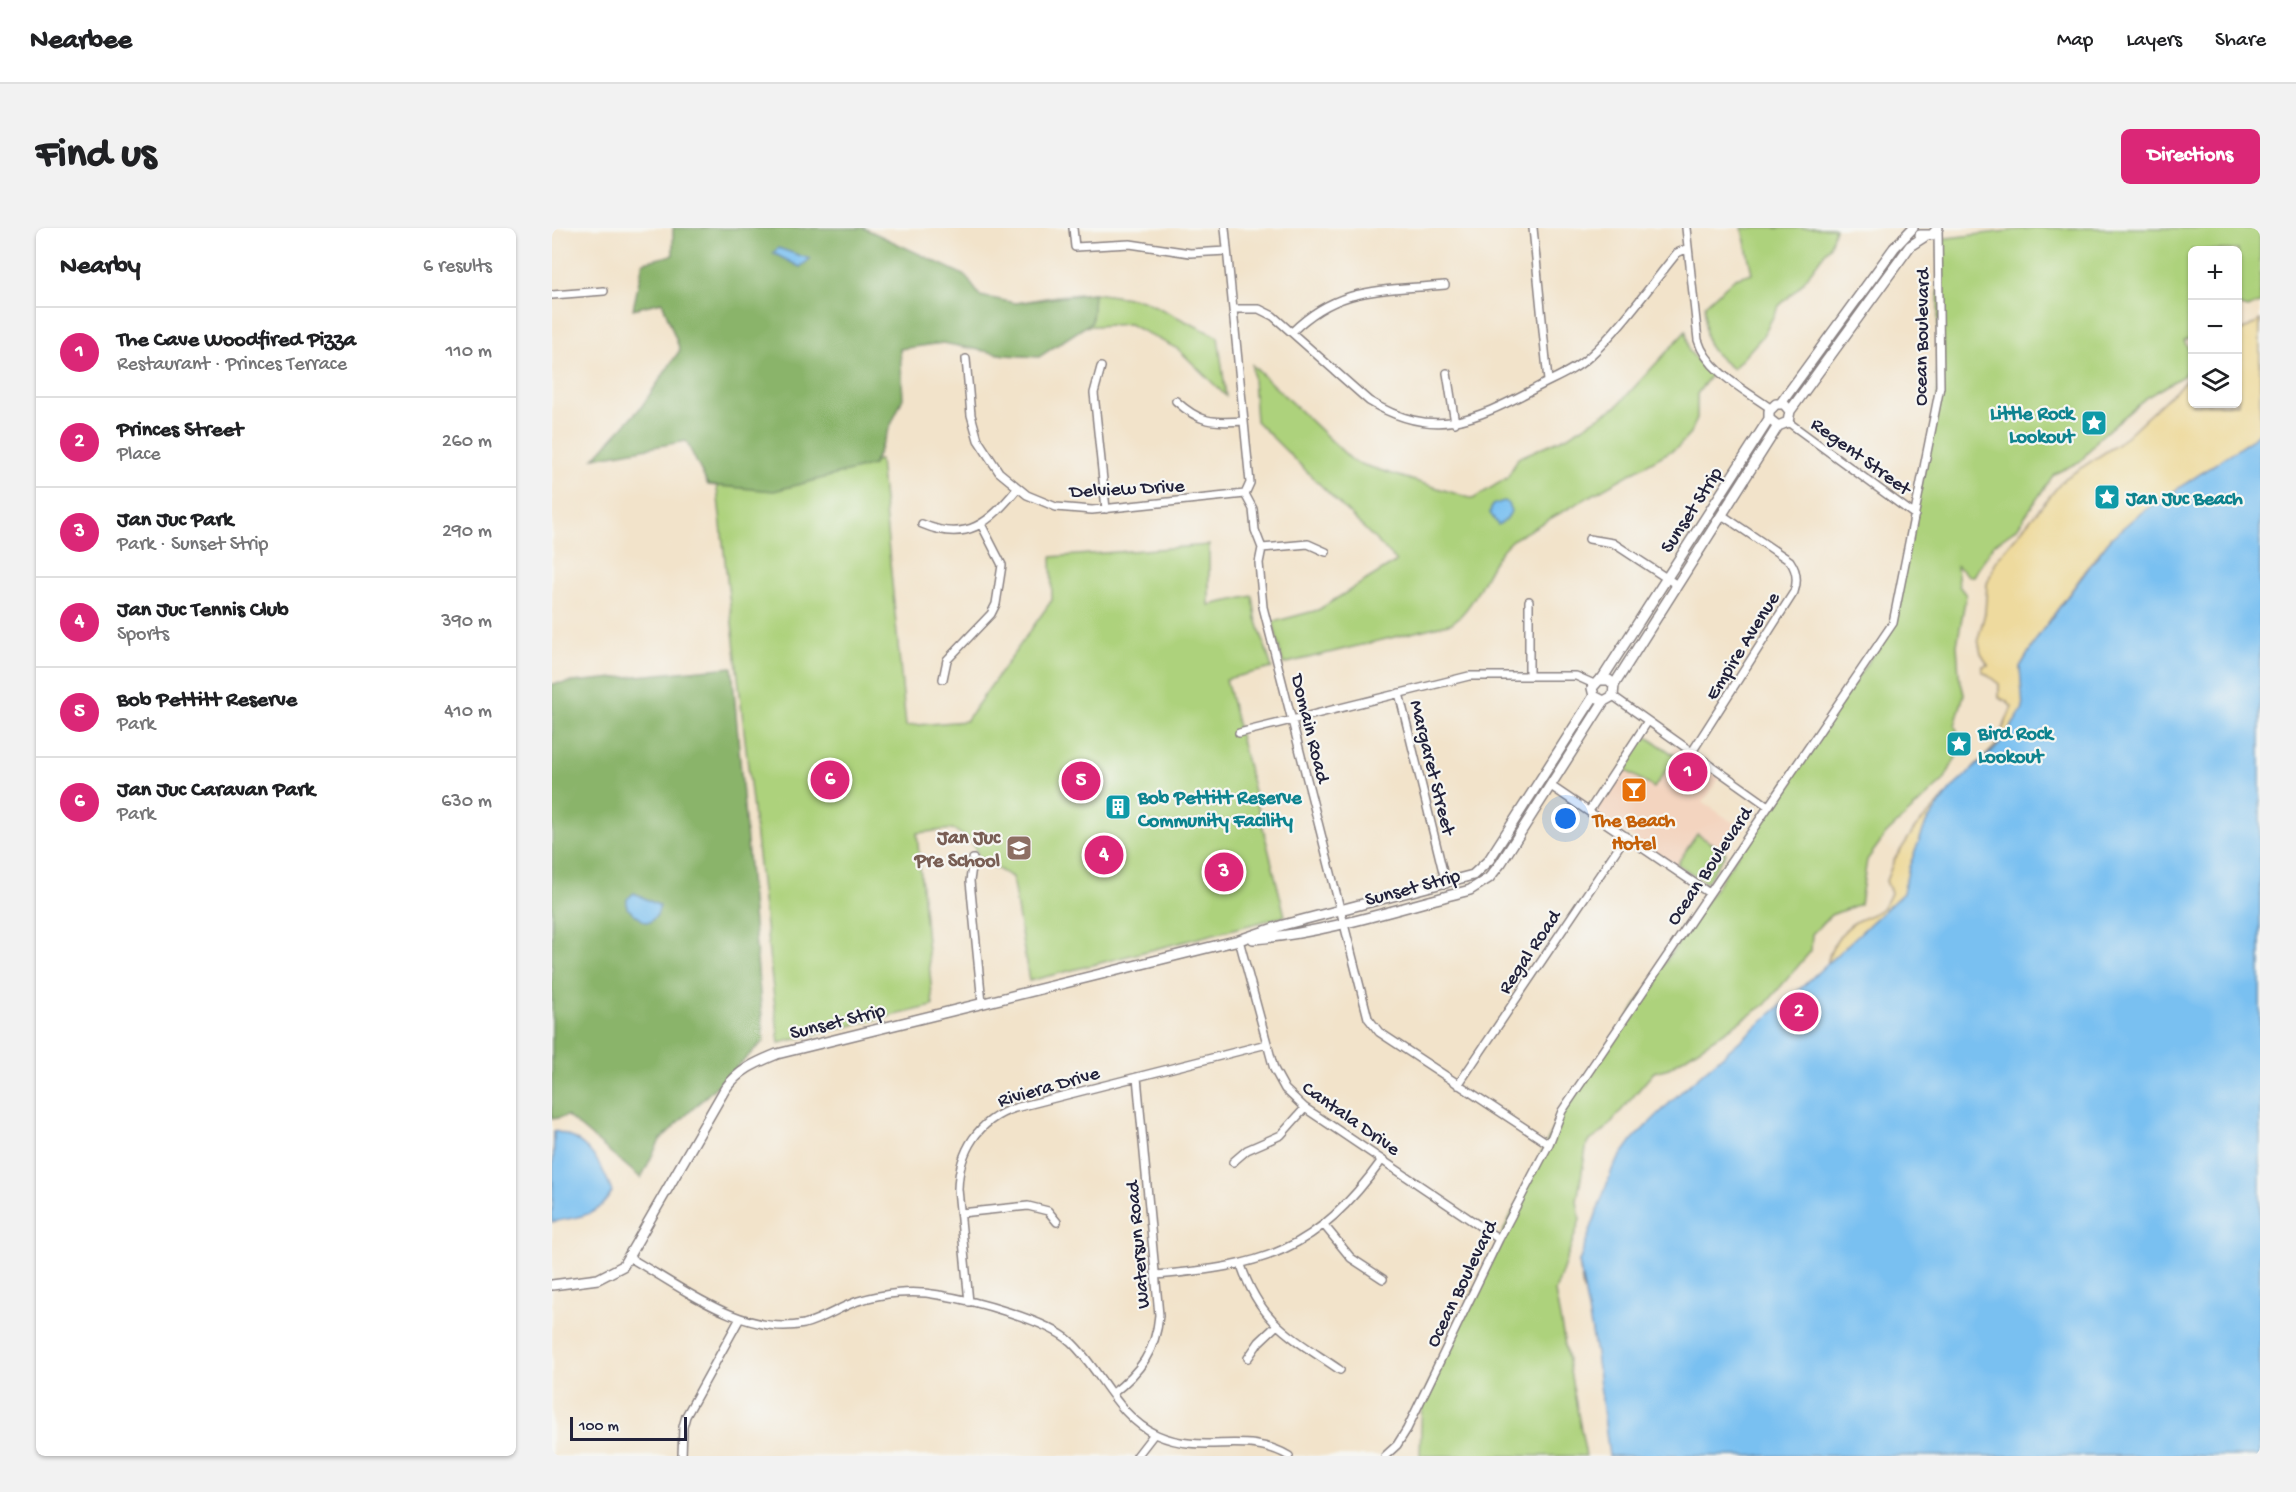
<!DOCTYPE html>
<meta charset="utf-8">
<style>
:root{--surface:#fff;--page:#f2f2f2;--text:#202124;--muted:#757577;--line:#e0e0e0;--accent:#db2777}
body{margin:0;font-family:"Gochi Hand",sans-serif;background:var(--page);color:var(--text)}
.controls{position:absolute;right:18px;top:18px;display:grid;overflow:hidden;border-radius:9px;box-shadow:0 2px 4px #0004}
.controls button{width:54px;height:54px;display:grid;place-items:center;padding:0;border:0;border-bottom:2px solid var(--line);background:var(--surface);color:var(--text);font:30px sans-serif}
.scale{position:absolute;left:18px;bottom:15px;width:117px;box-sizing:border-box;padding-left:6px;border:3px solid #22223b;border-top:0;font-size:16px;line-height:21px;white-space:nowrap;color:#22223b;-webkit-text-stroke:4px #f6f6f2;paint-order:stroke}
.you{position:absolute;left:1014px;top:591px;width:21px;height:21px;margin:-15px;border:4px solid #fff;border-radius:50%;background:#1a73e8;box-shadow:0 0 0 9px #1a73e833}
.badge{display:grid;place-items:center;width:39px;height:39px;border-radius:50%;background:var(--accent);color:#fff;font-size:20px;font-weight:700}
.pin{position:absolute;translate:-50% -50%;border:3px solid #fff;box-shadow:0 2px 6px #0006}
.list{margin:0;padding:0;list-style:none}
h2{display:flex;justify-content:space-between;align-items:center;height:78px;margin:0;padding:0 24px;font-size:26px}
h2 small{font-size:20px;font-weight:400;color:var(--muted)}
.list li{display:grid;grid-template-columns:39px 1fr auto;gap:18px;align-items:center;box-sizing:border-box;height:90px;padding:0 24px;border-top:2px solid var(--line)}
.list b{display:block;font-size:22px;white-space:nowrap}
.list p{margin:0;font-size:20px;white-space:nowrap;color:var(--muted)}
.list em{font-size:20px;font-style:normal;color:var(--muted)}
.icon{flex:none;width:33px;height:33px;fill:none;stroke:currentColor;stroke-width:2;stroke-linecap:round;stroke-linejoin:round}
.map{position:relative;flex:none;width:1708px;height:1228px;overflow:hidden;border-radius:9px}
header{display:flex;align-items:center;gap:36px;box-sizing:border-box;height:84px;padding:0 30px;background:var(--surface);border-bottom:2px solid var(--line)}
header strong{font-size:28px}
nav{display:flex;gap:33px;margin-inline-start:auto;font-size:21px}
.intro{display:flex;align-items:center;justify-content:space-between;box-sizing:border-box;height:144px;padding:0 36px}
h1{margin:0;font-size:42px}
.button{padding:15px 27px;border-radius:9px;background:var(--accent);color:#fff;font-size:21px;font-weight:700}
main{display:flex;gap:36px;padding:0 36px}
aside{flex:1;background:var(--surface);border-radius:9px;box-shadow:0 2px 4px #0004}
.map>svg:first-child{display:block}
.built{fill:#f3d4bf}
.green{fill:#add27b;stroke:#687a5b;stroke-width:1.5}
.forest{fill:#8ab46b;stroke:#566b53;stroke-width:1.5}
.sand{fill:#eeda9e;stroke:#887e6c;stroke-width:1.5}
.water{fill:#79c0f1;stroke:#4e7196;stroke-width:1.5}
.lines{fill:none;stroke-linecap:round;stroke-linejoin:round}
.street-casing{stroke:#8a8282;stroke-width:10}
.secondary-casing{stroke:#8a8282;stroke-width:12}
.street{stroke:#fff;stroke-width:7}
.secondary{stroke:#fff;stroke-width:9}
.labels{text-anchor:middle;stroke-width:4.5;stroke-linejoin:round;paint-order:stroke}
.street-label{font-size:20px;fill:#22223b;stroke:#f6f6f2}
.culture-label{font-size:20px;font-weight:bold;fill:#0d838f;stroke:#f6f6f2;text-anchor:start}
.food-label{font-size:20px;font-weight:bold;fill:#c56008;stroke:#f6f6f2}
.education-label{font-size:20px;font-weight:bold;fill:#785e54;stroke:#f6f6f2;text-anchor:end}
</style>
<header>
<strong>Nearbee</strong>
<nav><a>Map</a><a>Layers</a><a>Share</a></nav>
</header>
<div class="intro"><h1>Find us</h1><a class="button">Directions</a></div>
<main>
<aside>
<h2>Nearby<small>6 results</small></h2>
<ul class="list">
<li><span class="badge">1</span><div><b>The Cave Woodfired Pizza</b><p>Restaurant · Princes Terrace</p></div><em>110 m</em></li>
<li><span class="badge">2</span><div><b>Princes Street</b><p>Place</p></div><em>260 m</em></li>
<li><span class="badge">3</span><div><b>Jan Juc Park</b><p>Park · Sunset Strip</p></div><em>290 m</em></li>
<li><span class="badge">4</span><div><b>Jan Juc Tennis Club</b><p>Sports</p></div><em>390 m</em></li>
<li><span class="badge">5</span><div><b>Bob Pettitt Reserve</b><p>Park</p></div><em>410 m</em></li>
<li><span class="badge">6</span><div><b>Jan Juc Caravan Park</b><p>Park</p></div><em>630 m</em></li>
</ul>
</aside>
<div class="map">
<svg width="1708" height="1228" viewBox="0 0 1708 1228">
<rect width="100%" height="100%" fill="#f6f6f2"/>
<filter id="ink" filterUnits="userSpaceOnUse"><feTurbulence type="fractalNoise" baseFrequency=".0167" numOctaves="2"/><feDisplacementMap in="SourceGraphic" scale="12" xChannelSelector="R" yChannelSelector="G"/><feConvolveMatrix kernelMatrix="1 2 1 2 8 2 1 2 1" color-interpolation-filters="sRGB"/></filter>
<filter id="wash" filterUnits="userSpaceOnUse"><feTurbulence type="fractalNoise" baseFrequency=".008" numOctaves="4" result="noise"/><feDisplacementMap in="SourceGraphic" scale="24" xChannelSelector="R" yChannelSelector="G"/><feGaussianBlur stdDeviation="1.35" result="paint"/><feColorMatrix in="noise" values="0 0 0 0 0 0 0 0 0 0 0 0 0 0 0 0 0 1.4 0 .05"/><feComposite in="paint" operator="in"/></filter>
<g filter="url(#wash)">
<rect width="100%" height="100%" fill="#f2e3ca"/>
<path class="built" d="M1124,518L1169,548L1151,574L1186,598L1168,624L1146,610L1125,639L1040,583L1072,535L1100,554Z"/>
<path class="green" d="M1190,0H1283L1278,18L1248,58L1227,78L1210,109L1181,141C1150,117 1154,115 1153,77L1183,50L1200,45Z
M1481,0H1708V75L1695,80L1686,77V22H1640V112L1639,110L1632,113L1640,127V136L1631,148L1595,169L1547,210L1529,233L1502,246L1465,300L1441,317L1422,348H1417L1405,338L1407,358L1414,367L1405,417L1407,447L1412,466L1403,498L1411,516L1392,552L1334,606L1315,632L1308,676L1279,687L1260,706L1259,723L1213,777L1117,840L1102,844L1052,903L1035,915L1025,973L1028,992L1003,1064L1034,1228H868L870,1170L1002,899L1338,401L1385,177L1387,11Z
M542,65L591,72L666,109L674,168L626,121L577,96L526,99L459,76L505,68Z
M1134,103L1137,123L1159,147L1145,166V191L1138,206L1126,219L960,312C933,335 929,374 900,395L731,436L721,394L766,382L845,333L704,193L700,137L802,234L921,271L955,250L966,230L1016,208L1065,178Z
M328,232L354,498L414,493L500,372L499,329L657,317V377L701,368L704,390L720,440L674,451L733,688L477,753L460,649L428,631L420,614L401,601L365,605L381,778L227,815L164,252Z
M1092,507L1124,528L1102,560L1070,540Z
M1145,606L1174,625L1154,655L1125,636Z"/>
<path class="forest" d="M121,0H312L414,48L428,68L464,75L542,65L540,94L487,129L453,127L391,115L348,121L351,170L321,237L222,263L156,257L134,213L42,230L90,178L128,122L110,74L81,81L91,34L121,27Z
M180,439L212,813L108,912L89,950L15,888L0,891V456Z"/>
<path class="sand" d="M1708,92V203L1698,213L1586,287L1559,310L1539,335L1487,407L1468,439L1475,513L1031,1063L1027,1034L1039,1033L1276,743C1272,727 1290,701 1305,693C1323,684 1330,687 1339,665L1334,653L1342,632L1363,600L1444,517L1460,479L1454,473L1447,470V456L1430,443L1431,438L1436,437L1429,426L1426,411L1433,385L1435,356L1444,333L1512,251L1566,216L1640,147V176H1686V105Z"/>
<path class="water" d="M226,20L258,31L248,39L221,25Z
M1708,203V1228H1057L1044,1126L1027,1034L1061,939L1081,911L1131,862L1249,760L1351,665L1357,639L1374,595L1398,562L1447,517L1471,481L1468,439L1487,407L1559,310L1586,287L1698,213Z
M952,273L956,276L959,283L955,291L946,297L938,285L940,277Z
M82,665L108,678L105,687L98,694H93L75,680V671Z
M2,903C34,909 50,935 60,964C45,990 28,988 0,994Z"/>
</g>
<g filter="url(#ink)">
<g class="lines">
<g class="street-casing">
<path id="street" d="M521,0L523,19L578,16L638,25L675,23
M673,0L698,255L693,266L701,281L703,302L710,320L707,335L711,379L816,790L827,804L997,916
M981,0L996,153
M1134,0L1146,112C1155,143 1193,162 1218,180
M0,67L52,63
M681,81H707L721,88L817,173C881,212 921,193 982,161C1000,151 1022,143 1037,129C1068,101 1098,58 1125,25L1136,20
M740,104C787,57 832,63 893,57
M414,131L419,187L426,212L447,244L475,267L504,279L540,282L693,266
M549,139L542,165L554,281
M895,145L903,195
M624,173C648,195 660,195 692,193
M1236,194L1363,287
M370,296C415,315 437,295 465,261
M1037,311L1061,315L1125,357
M710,320L756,316L774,324
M977,373V448
M391,451L395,432L439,386L444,376L450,337L429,296
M847,465L894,656
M1061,468L1216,578
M687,505L917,448H1024L1042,456
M1140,524L1242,364C1246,353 1245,343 1238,333L1170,287
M999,558L1157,665
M1037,583L1096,493
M421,631L418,653L430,775
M687,712L722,841L733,861L753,880L947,1011
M906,857L1074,608
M681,934L695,922L729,907L753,880
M409,985L476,978L496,983L505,994
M772,997L799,1030L831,1051
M78,1030C128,1058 191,1109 252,1096C271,1091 288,1079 306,1073C331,1065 362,1062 387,1067C420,1072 495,1092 519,1114C549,1142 565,1189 605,1207C653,1228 692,1202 737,1228
M689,1037C709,1096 740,1109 788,1142
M604,1047C712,1038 764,1024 830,932
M417,1074L406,961C407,923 426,892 463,880L715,816
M696,1130L707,1114L724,1098
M560,1166C588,1144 604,1123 607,1087L585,849
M130,1228L131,1199L134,1188L187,1092
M585,1228L602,1206
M833,1228L845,1217L855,1201L947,1011L997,916L1010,883L1341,395L1388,159L1386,0"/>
</g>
<g class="secondary-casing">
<path id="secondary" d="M1368,7H1380L1386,0
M1229,175L1342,20L1361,0
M1238,183L1232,176H1224L1217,183V191L1226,198L1236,194L1238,183L1358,18L1372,9
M1050,451L1217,191
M1062,457L1057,452H1047L1040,460L1042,468L1052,473L1061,468L1062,457L1226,198
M701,711C774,705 848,680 918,662L937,650L949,635L1052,473
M0,1057L46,1051L71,1038L173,861C187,842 203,835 225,826L687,712L731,697L921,647L937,632L1042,468"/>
</g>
<use href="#street" class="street"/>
<use href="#secondary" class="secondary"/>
</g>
</g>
<defs>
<g id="sight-square" transform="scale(1.35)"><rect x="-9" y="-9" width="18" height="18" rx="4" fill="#0f9aa8" stroke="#f6f6f2"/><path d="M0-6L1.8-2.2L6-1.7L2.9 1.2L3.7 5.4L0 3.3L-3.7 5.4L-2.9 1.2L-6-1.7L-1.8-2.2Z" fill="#fff"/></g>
<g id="bar-square" transform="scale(1.35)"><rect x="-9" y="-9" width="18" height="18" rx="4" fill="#e8710a" stroke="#f6f6f2"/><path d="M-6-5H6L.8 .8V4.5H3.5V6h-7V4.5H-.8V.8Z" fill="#fff"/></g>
<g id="building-square" transform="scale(1.35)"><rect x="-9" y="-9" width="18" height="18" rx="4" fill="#0f9aa8" stroke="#f6f6f2"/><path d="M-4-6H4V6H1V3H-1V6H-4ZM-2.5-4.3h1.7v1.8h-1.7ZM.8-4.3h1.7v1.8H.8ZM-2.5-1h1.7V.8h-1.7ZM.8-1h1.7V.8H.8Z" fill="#fff"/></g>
<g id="school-square" transform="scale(1.35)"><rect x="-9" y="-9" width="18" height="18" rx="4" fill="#8d6e63" stroke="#f6f6f2"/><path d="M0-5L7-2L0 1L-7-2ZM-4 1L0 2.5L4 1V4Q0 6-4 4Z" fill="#fff"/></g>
</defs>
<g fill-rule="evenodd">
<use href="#sight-square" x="1542" y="195"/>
<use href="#sight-square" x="1555" y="269"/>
<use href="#sight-square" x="1407" y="516"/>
<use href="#bar-square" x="1082" y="562"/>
<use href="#building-square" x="566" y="579"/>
<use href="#school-square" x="467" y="620"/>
</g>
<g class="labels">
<g class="street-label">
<text transform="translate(1368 109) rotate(-89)" y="7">Ocean Boulevard</text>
<text transform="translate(1310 227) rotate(36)" y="7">Regent Street</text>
<text transform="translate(575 259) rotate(-3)" y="7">Delview Drive</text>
<text transform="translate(1138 281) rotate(-57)" y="7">Sunset Strip</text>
<text transform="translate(1189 417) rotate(-58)" y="7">Empire Avenue</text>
<text transform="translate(760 500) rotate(76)" y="7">Domain Road</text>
<text transform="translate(882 539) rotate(76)" y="7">Margaret Street</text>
<text transform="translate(1156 637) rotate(-56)" y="7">Ocean Boulevard</text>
<text transform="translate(860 658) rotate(-15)" y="7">Sunset Strip</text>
<text transform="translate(976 723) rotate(-56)" y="7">Regal Road</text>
<text transform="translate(285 792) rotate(-14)" y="7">Sunset Strip</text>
<text transform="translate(496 857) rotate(-16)" y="7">Riviera Drive</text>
<text transform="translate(800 889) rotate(35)" y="7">Cantala Drive</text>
<text transform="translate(584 1017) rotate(-95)" y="7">Watersun Road</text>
<text transform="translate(908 1055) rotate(-64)" y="7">Ocean Boulevard</text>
</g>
<g class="culture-label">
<text x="1522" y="191" text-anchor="end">Little Rock<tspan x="1522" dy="23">Lookout</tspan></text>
<text x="1574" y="276">Jan Juc Beach</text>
<text x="1426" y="511">Bird Rock<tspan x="1426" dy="23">Lookout</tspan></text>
<text x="586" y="575">Bob Pettitt Reserve<tspan x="586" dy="23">Community Facility</tspan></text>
</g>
<g class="food-label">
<text x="1082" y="598">The Beach<tspan x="1082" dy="23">Hotel</tspan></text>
</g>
<g class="education-label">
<text x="448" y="615">Jan Juc<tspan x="448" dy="23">Pre School</tspan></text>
</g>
</g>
</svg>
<div class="controls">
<button>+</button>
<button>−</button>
<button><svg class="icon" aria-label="layers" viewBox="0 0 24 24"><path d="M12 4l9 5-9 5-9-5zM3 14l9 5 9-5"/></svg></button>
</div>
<div class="scale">100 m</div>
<div class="you"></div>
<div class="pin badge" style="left:1136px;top:544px">1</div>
<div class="pin badge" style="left:1247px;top:784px">2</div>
<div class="pin badge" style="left:672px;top:644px">3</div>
<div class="pin badge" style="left:552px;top:627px">4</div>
<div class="pin badge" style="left:529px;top:553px">5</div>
<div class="pin badge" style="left:278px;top:552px">6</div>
</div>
</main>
